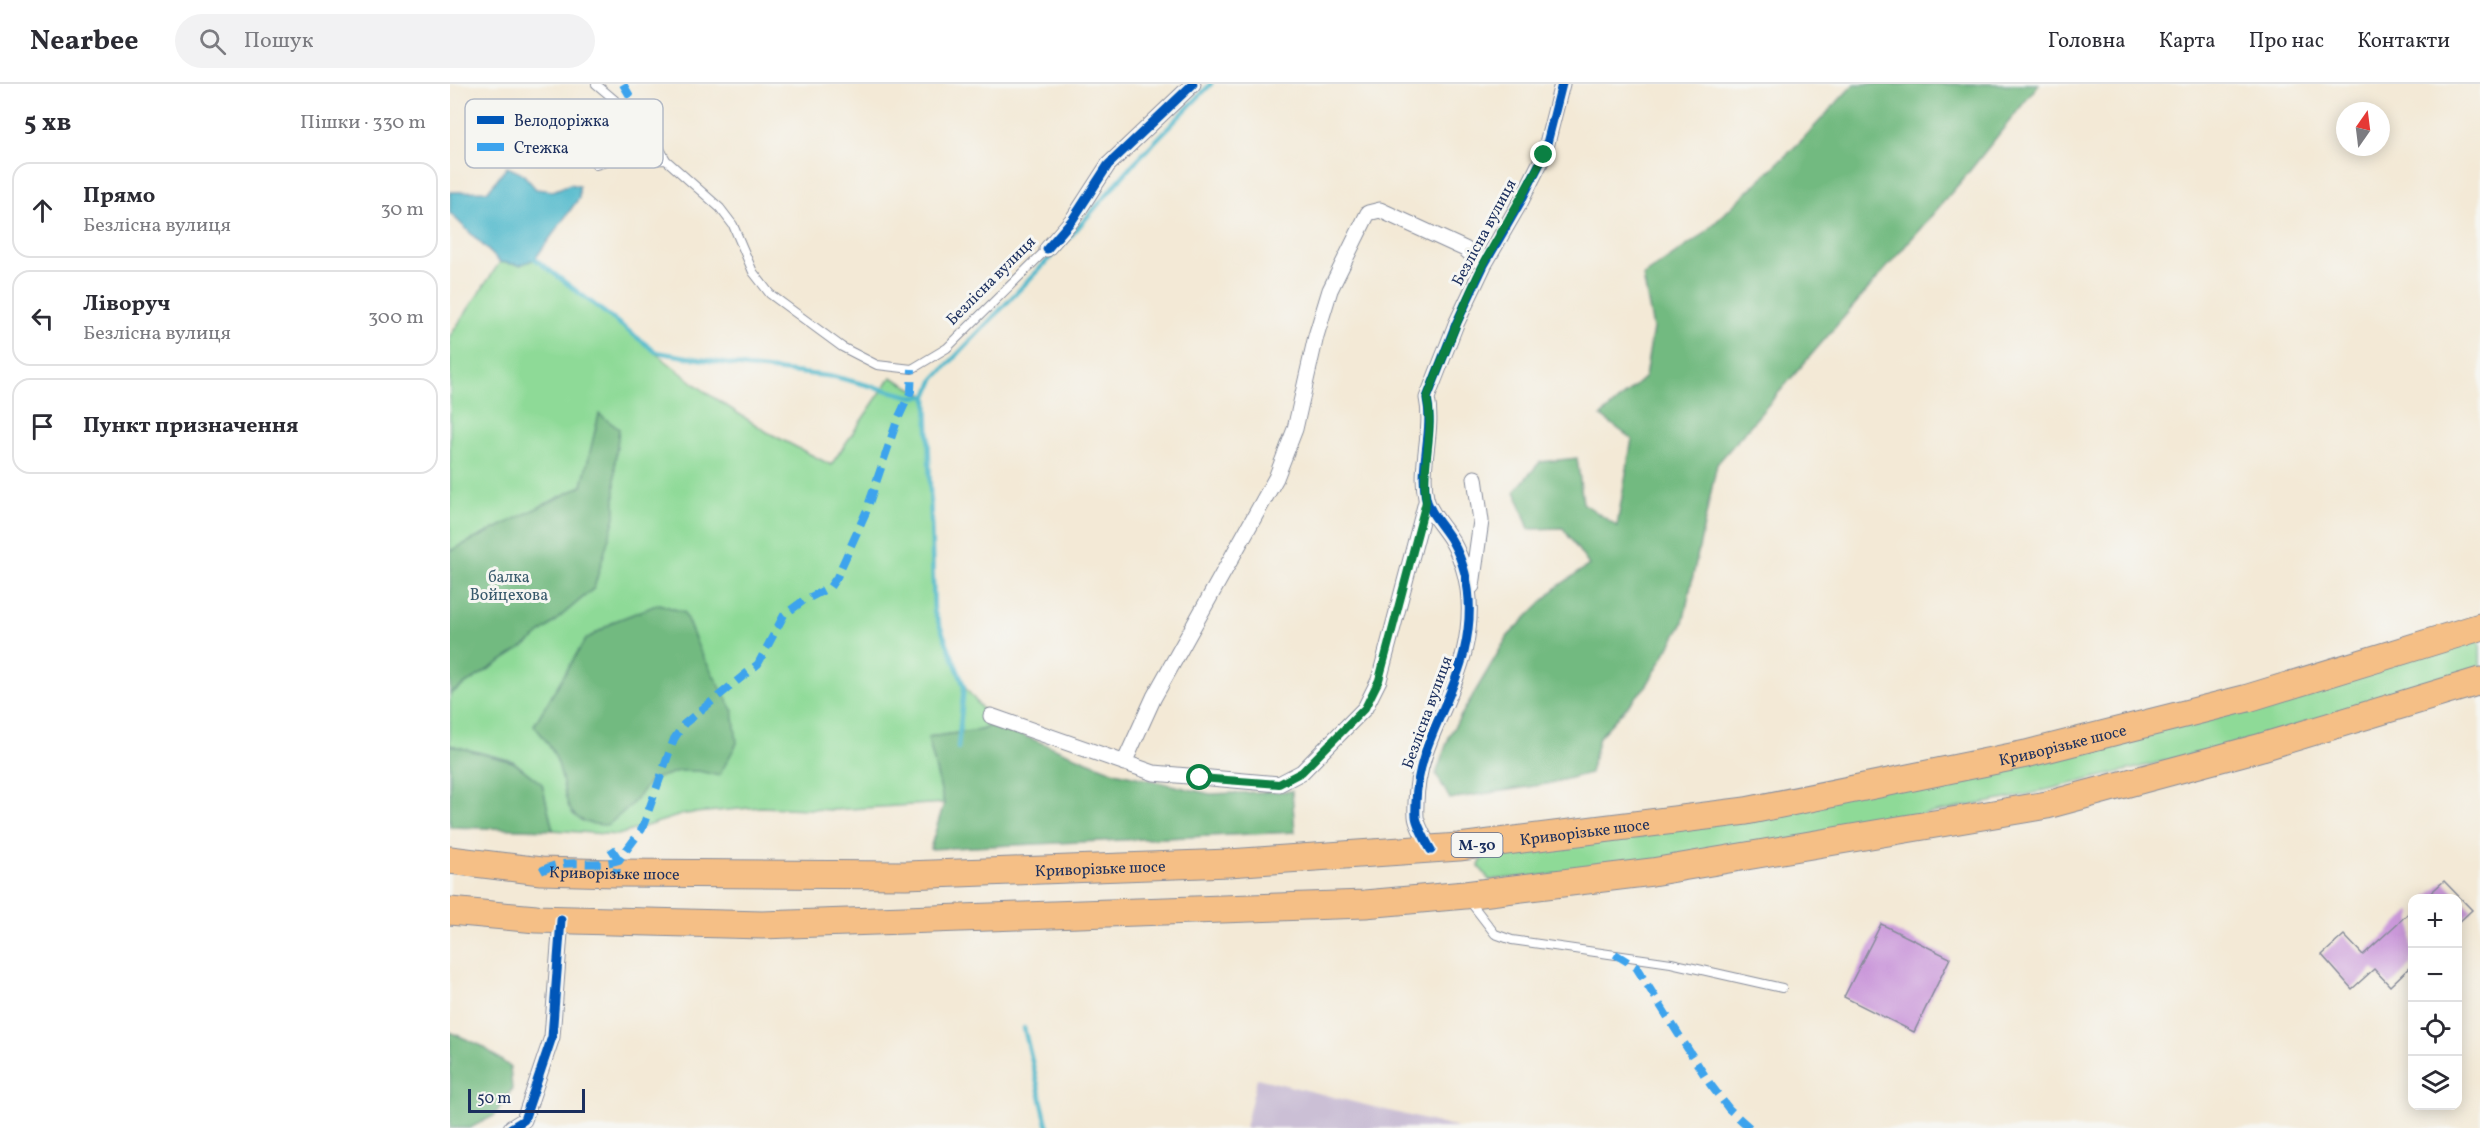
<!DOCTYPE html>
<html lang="uk">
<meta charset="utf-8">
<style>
:root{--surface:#fff;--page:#f2f2f3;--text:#2b2b33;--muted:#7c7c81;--line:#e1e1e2}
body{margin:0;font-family:Vollkorn,serif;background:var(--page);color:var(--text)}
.controls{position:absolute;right:18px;bottom:18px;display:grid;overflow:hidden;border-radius:12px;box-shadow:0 3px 15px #0003}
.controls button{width:54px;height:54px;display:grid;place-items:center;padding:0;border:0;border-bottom:2px solid var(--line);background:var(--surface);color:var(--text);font:30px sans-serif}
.compass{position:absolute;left:1886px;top:18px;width:54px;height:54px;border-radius:50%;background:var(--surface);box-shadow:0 3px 15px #0003;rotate:14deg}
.scale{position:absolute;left:18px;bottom:15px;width:117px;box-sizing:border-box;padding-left:6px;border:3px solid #1b2f5e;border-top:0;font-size:16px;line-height:21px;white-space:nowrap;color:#1b2f5e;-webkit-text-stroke:4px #f6f6f2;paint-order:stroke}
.stop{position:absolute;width:18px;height:18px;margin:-14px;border:4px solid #0b8043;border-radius:50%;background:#fff}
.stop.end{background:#0b8043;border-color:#fff;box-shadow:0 2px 6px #0008}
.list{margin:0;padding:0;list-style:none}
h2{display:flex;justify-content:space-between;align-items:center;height:78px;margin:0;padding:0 24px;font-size:26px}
h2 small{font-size:20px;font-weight:400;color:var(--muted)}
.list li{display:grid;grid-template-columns:39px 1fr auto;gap:18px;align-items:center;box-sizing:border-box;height:96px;margin:0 12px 12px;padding:0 12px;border:2px solid var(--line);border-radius:18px}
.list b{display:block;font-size:22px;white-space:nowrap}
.list p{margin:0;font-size:20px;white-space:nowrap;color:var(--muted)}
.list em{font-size:20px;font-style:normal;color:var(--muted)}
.icon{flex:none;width:33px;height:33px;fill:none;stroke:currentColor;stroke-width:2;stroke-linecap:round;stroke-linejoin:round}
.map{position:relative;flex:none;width:2030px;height:1044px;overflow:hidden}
header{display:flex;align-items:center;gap:36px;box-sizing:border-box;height:84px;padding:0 30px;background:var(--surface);border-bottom:2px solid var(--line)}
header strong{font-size:28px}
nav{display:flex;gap:33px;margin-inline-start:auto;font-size:21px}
.search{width:420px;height:54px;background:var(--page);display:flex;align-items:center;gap:15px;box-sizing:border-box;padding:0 21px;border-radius:33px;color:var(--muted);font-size:22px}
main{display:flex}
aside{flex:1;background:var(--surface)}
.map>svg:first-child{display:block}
.industrial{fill:#cbbfd5}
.green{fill:#8eda97;stroke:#54847a;stroke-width:1.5}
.forest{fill:#72ba80;stroke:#46746f;stroke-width:1.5}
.water{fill:#4eb8cb;stroke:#347494;stroke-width:1.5}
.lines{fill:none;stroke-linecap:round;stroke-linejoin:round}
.stream{stroke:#4eb8cb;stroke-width:4.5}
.building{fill:#cb99da}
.lane-casing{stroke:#878c9a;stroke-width:10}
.street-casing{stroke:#878c9a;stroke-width:17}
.highway-casing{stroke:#878c9a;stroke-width:29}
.lane{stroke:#fff;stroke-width:8}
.street{stroke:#fff;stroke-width:15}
.highway{stroke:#f5bf86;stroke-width:27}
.quiet{stroke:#3da3ed;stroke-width:8;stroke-dasharray:15 8;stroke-linecap:butt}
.cycleway-casing{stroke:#f6f6f2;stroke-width:13}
.cycleway{stroke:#0057b8;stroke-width:9}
.route{stroke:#0b8043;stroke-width:8}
.labels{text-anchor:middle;stroke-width:6;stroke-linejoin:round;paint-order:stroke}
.shield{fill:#f6f6f2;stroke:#5d6b8a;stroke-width:1.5}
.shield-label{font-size:15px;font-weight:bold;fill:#1b2f5e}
.street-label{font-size:16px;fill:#1b2f5e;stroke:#f6f6f2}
.park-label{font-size:16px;fill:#385a6c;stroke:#f6f6f2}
.key{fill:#f6f6f2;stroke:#b4bac6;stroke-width:1.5}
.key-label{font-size:16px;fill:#1b2f5e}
</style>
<header>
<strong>Nearbee</strong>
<div class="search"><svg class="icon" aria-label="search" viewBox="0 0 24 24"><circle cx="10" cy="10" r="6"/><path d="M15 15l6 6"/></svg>Пошук</div>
<nav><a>Головна</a><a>Карта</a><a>Про нас</a><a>Контакти</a></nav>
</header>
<main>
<aside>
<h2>5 хв<small>Пішки · 330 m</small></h2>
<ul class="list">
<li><svg class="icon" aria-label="ahead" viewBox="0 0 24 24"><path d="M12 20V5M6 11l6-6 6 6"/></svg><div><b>Прямо</b><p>Безлісна вулиця</p></div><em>30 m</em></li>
<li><svg class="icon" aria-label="left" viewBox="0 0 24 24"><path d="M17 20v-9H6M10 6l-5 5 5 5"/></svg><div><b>Ліворуч</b><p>Безлісна вулиця</p></div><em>300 m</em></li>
<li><svg class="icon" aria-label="arrive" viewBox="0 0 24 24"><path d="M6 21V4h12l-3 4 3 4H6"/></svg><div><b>Пункт призначення</b></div></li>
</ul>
</aside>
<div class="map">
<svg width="2030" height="1044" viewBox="0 0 2030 1044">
<rect width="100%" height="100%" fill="#f6f6f2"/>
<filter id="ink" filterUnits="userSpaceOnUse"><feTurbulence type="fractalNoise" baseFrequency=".0167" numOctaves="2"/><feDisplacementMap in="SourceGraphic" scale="12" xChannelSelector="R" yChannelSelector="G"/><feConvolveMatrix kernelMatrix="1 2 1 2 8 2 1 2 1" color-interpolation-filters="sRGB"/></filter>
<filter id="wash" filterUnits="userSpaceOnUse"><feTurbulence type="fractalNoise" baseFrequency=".008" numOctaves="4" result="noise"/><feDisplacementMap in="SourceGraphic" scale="24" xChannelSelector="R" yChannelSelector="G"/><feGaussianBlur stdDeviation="1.35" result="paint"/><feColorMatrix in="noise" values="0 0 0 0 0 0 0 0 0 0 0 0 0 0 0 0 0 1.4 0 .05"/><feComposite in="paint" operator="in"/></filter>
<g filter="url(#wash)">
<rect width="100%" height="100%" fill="#f3e9d6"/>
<path class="industrial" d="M807,994L1008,1044H795Z"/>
<path class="green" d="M85,175L258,310L317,348L381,381L441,293L477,312L484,527L514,602L544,640L531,646L478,653L494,719L383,726L311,723L234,730L168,751L103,746L91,700L63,677L0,661V610L78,560L144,504L169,345L150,331L132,402L0,467V252L50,178L70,181Z
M2030,554V585L1801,656L1567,713L1195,783L1039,796L1029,782L1031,777L1038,772L1188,753Z"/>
<path class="forest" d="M1404,0H1589L1514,94L1267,380L1233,539L1197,601L1149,653L1140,689L1097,700L1000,715L986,690L1000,650L1058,552L1107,503L1139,481L1113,444L1079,445L1065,407L1090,378L1127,374L1133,419L1167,442L1182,355L1151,332L1195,293L1203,244L1193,192L1251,152L1351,57Z
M149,330L169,345L165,379V433L144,504L78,560L0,610V467L132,402Z
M209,520L234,528L250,567L283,626L287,659L269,692L249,687H229L201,696L181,721L158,741C108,741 120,712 107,677C103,664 92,652 84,641L135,556L165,537Z
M544,640L665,688L760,710L842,707L845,748L480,765L494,719L478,653L531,646Z
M0,661L63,678L92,700L103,746L0,743Z
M0,948L32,962L60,983L62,1005L44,1032L20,1044H0Z"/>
<path class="water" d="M57,83L73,90L86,105L103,107L120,100L129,102V114L85,175L70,181L50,178L0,129V108L38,107Z"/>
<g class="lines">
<path class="stream" d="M85,175L206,268L297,283L386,293L463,313L477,312L484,527L514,602L508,664
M477,312L484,295L619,154L684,79L761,0
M574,944L598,1044"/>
</g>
<g id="blocks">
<path class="building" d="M1994,797L2022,826L2007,840V814H1975Z
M1962,826V881L1940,902L1924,885L1902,905L1872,871L1894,851L1913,871Z
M1431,840L1500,874L1464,948L1394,913Z"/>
</g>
</g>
<g filter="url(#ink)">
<use href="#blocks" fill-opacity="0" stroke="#878c9a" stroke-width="1.5"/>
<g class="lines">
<g class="lane-casing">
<path id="lane" d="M146,0L199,45L216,76L270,124L283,141L303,188L320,210L392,263L427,281L462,285L497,264L597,165
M146,81L161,77L216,76
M1018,815L1045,850L1062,856L1221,879L1332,904"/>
</g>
<g class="street-casing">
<path id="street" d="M597,165L623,135L658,81L743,0
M1022,502L1031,437L1025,394
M541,632L704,689L829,700L852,688L915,624L929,596L976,418
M674,679L704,613L826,394L845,345L866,252L880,206L918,129L930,126L1015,165L1034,181
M981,766C976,757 970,747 967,737C965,732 966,725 966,719C967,662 1001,622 1014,568C1023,530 1021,491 1002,457C994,443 979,429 976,414C969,381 984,347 977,314L1006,240L1034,181L1071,117L1094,71L1112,0
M61,1044L74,1036L102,953L111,836"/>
</g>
<g class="highway-casing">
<g id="highway">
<path id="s1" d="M0,776L91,787L166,789L456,791L779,779L1009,763L1296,727L1576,670L1798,614L2030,543"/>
<path d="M0,827L86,835L312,841L915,820L1015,811L1202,788L1597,721L1812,663L2030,597"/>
</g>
</g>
<use href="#lane" class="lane"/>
<use href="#street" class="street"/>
<use href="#highway" class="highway"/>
<path class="quiet" d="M173,0L199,45
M161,764L169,776L166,789
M91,787C117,772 143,785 169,776L192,745L224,655L234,640L308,580L334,531L353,517L380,503L387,493L416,428L447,337L461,307L462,285
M1165,870L1186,883L1260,1000L1279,1025L1300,1044"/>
<g class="cycleway-casing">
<path id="cycleway" d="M597,165L623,135L658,81L743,0
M981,766C976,757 970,747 967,737C965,732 966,725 966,719C967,662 1001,622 1014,568C1023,530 1021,491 1002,457C994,443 979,429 976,414C969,381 984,347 977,314L1006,240L1034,181L1071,117L1094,71L1112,0
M61,1044L74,1036L102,953L111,836"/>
</g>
<use href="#cycleway" class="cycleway"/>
</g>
</g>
<g class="lines" filter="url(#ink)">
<path class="route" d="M750,694L829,700L852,688L915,624L929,596L976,418C971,383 985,348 977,314C994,270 1011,226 1032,183C1052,145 1075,109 1094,71"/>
</g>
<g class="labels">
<rect class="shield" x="1001.5" y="749" width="51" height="24" rx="4.5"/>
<g class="shield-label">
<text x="1027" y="766">М-30</text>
</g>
<g class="street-label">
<text transform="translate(1033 148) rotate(-62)" y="6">Безлісна вулиця</text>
<text transform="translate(540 196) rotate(-45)" y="6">Безлісна вулиця</text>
<text transform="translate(976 628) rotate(-70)" y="6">Безлісна вулиця</text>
<text dy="6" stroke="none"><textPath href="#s1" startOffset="1623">Криворізьке шосе</textPath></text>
<text dy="6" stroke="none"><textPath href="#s1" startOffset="1137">Криворізьке шосе</textPath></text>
<text dy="6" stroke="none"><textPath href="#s1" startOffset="651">Криворізьке шосе</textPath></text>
<text dy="6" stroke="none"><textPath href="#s1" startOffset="165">Криворізьке шосе</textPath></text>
</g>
<g class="park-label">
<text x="59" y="498">балка<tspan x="59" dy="18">Войцехова</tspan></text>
</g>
</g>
<rect x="15" y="15" width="198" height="69" rx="9" class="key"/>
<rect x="27" y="32" width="27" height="8" fill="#0057b8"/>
<rect x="27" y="59" width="27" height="8" fill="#3da3ed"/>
<g class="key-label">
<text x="64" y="42">Велодоріжка</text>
<text x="64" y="69">Стежка</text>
</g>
</svg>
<div class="controls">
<button>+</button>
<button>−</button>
<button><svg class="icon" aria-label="locate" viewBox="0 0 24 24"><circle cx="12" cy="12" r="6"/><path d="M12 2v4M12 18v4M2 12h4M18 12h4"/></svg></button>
<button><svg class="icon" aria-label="layers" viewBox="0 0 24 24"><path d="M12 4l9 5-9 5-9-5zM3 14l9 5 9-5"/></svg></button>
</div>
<svg class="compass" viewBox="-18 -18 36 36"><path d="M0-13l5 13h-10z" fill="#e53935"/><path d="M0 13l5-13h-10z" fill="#7c7c81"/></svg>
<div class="scale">50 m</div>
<div class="stop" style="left:750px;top:694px"></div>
<div class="stop end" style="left:1094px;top:71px"></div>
</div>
</main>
